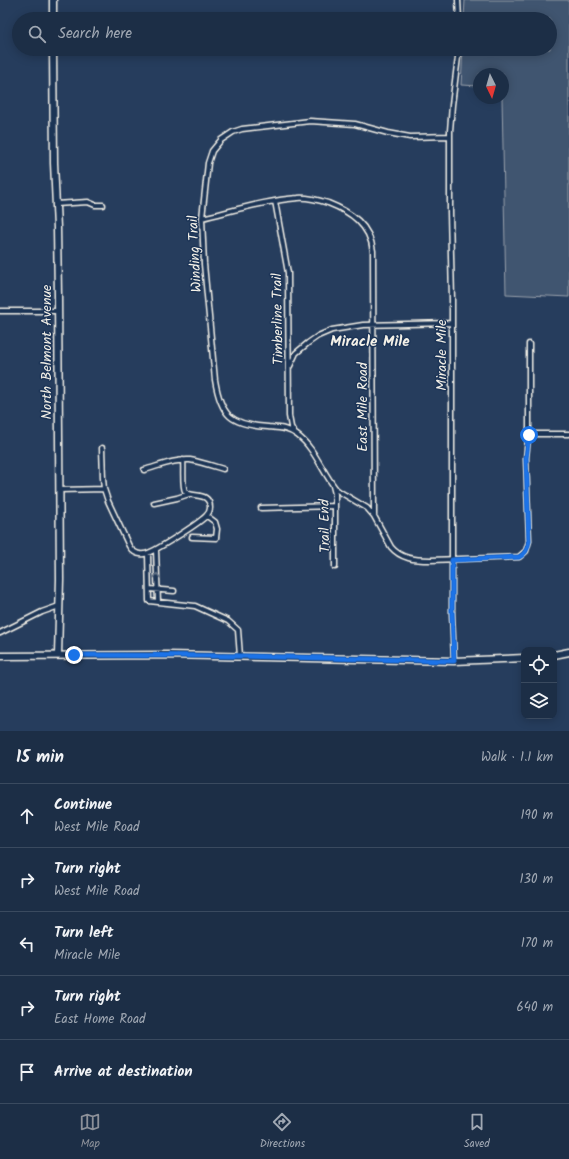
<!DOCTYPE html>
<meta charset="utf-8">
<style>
:root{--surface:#1c2e46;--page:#293a51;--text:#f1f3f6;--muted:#a0a8b3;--line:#3a4a5f;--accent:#8c9099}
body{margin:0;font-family:Kalam,sans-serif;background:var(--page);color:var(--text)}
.controls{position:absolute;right:12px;bottom:12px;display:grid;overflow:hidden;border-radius:8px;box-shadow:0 2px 10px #0003}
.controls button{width:36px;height:36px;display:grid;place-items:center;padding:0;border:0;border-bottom:1px solid var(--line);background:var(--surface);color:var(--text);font:20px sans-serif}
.compass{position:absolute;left:473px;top:68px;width:36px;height:36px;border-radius:50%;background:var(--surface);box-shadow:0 2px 10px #0003;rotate:175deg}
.stop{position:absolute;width:12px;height:12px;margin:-9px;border:3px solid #1a73e8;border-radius:50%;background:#fff}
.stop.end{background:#1a73e8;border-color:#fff;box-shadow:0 1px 4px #0008}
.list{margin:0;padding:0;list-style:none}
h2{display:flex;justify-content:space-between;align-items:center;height:52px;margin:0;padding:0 16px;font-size:17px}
h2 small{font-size:13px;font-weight:400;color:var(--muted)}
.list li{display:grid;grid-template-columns:26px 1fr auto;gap:12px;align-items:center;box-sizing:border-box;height:64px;padding:0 16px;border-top:1px solid var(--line)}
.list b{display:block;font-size:15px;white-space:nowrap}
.list p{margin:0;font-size:13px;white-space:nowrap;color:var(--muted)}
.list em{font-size:13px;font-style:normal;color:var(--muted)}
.icon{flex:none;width:22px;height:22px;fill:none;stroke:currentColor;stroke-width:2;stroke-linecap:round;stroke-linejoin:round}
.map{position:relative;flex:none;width:569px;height:731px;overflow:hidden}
.search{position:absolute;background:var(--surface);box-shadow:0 2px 10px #0003;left:12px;right:12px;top:12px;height:44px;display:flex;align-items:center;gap:10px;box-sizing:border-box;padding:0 14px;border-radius:22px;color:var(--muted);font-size:15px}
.sheet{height:372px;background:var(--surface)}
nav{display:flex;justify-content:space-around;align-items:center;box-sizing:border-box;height:56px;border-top:1px solid var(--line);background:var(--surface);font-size:11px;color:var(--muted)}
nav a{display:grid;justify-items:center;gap:2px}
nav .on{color:var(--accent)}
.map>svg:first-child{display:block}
.green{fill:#40546f;stroke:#9aa2ac}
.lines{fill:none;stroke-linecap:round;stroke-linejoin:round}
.street-casing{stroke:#f4f1e8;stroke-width:7}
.secondary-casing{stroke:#f4f1e8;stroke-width:9}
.street{stroke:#1d3557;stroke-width:4}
.secondary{stroke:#1d3557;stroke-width:6}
.oneway{stroke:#68778a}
.route{stroke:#1a73e8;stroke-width:5}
.labels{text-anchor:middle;stroke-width:3;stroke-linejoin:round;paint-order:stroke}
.street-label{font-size:14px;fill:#f4f1e8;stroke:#1d3557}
.neighbourhood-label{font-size:15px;font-weight:bold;fill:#f4f1e8;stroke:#1d3557}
</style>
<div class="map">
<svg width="569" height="731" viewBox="0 0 569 731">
<rect width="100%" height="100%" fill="#263d5d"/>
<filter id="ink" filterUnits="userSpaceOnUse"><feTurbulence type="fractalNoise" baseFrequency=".025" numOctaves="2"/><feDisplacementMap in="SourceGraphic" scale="8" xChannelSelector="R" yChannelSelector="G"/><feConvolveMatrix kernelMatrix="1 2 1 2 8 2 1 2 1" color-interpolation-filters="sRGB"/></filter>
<g filter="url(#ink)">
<path class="green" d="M465,0H569V297L506,294L502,98L503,74H479V86L461,85L463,49H550V19H464Z"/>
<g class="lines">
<g class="street-casing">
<path id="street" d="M458,0L459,19
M275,201L288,273L289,416L291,427L294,432
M56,204L88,202L95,205H103
M202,218C232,211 267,200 298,198C308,197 318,200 328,203C351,212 370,225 373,251L374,516L391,547C401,559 415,560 430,560L519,557L526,551L529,541L526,458L529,429V344
M0,311H58
M290,366L296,353L308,343L318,336L332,330L363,325L452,323
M529,434H569
M102,448L103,478L104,489L108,501L129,546C132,551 137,555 144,554C152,554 199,523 206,516C208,514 210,511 210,508C210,490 190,499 185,491C182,486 184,467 183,460
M144,470C159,466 175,459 190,460C201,462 213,466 223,469
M333,486L335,494V567
M59,490L104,489
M154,503L177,498L189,494
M261,508L335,506
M374,516L367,508L340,492L336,489C322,472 315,448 297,435C288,428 279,428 268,427C231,425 221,416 215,380L204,264L202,218L208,163L212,151L221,140L233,132L242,129L310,121L355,124L388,133L410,137L450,136
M192,537L216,538L217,529L215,522L207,516
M156,550L158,602
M148,553L149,601L195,606L228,621L238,630L240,656
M149,589L174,591
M0,633L42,612L59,606
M454,661L452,613V299L450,212V131L452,105L459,49"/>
</g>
<g class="secondary-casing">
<path id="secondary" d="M53,0V19
M53,49L54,163L57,228L58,295L60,579L58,655
M554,655L569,652
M0,656L167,655L454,661L524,658"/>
</g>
<use href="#street" class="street"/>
<use href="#secondary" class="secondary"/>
</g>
<defs><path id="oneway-chevron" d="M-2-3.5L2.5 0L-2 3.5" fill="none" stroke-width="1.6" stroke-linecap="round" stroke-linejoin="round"/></defs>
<use class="oneway" href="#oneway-chevron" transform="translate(157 576) rotate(-91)"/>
</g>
<g class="lines" filter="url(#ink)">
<path class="route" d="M74,655L240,656L454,661L452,612V560L519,557C526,554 528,548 529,541L526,458L529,435"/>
</g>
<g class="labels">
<g class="street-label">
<text transform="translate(194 254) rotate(-93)" y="5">Winding Trail</text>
<text transform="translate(277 319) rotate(-91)" y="5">Timberline Trail</text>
<text transform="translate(46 352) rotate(-90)" y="5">North Belmont Avenue</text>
<text transform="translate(441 355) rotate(-90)" y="5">Miracle Mile</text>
<text transform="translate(362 407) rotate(-90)" y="5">East Mile Road</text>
<text transform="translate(324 526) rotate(-91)" y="5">Trail End</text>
</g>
<g class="neighbourhood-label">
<text x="370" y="346">Miracle Mile</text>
</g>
</g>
</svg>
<div class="controls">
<button><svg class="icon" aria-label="locate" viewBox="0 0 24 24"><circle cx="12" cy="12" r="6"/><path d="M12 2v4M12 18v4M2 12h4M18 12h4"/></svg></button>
<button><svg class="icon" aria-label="layers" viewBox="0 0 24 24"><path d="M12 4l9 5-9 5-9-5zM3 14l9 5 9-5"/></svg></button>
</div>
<svg class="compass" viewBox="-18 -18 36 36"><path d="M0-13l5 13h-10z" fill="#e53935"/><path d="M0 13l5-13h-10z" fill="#a0a8b3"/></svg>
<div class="stop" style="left:529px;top:435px"></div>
<div class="stop end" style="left:74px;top:655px"></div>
<div class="search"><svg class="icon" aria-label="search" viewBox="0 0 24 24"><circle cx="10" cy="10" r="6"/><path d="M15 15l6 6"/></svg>Search here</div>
</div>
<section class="sheet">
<h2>15 min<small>Walk · 1.1 km</small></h2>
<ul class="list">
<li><svg class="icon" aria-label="ahead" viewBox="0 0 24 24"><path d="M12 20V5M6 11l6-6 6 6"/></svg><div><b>Continue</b><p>West Mile Road</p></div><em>190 m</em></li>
<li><svg class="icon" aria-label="right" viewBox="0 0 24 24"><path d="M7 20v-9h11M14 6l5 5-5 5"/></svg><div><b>Turn right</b><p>West Mile Road</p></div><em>130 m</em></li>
<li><svg class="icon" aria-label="left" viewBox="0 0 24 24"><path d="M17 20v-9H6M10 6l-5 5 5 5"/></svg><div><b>Turn left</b><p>Miracle Mile</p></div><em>170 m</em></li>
<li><svg class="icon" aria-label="right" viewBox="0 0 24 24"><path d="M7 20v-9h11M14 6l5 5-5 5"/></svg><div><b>Turn right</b><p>East Home Road</p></div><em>640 m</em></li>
<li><svg class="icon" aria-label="arrive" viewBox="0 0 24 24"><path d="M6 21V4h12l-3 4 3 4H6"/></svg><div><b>Arrive at destination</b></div></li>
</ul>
</section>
<nav>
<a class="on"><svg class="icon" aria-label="map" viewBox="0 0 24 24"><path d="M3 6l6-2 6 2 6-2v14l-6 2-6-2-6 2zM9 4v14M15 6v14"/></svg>Map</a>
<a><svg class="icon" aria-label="directions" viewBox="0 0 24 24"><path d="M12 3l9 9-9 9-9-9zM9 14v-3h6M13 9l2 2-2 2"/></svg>Directions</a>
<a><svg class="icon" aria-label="saved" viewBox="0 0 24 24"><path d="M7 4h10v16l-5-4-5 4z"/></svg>Saved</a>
</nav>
